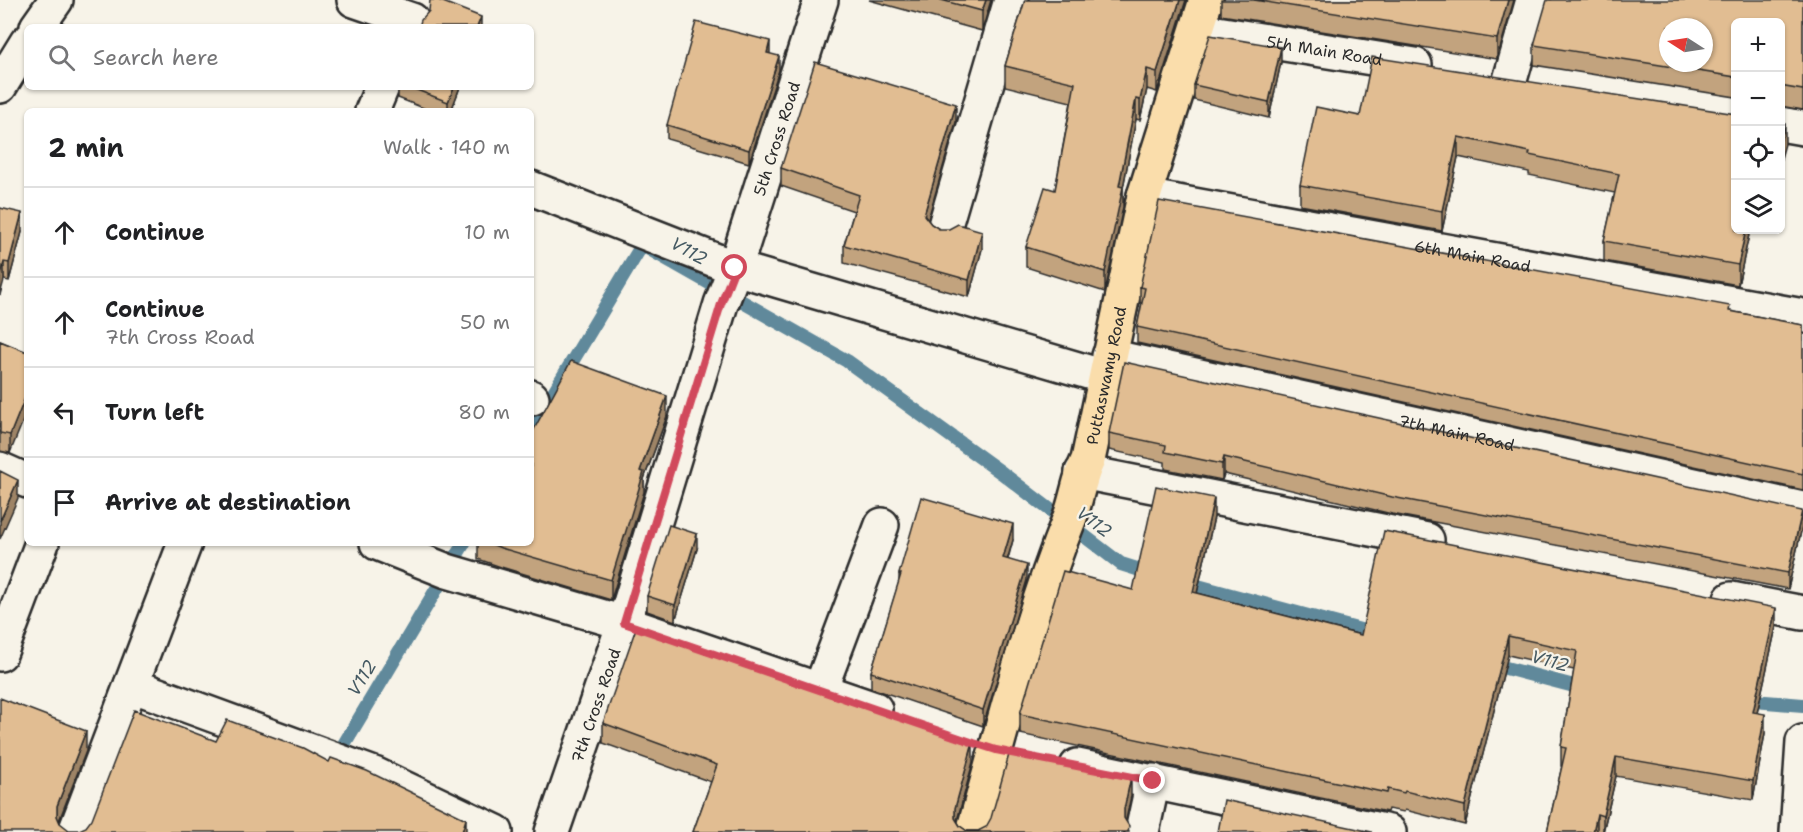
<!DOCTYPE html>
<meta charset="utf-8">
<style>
:root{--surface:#fff;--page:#f6f6f6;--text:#202124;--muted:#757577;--line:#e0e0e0}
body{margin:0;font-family:"Shantell Sans",sans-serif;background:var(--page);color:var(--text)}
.controls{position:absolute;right:18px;top:18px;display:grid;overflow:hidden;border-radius:9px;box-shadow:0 2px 4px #0004}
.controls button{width:54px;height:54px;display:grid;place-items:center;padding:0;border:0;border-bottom:2px solid var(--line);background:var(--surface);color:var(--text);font:30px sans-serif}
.compass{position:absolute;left:1659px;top:18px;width:54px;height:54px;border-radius:50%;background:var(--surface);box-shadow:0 2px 4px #0004;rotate:282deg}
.stop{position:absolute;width:18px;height:18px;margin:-14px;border:4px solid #d1495b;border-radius:50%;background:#fff}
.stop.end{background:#d1495b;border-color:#fff;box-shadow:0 2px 6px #0008}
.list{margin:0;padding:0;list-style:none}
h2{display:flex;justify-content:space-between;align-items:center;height:78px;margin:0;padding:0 24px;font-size:26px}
h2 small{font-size:20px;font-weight:400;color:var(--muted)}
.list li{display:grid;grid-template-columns:39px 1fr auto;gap:18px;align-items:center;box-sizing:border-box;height:90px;padding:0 24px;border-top:2px solid var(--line)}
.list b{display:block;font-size:22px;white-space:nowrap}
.list p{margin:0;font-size:20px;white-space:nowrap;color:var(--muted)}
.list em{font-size:20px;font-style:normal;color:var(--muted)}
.icon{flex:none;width:33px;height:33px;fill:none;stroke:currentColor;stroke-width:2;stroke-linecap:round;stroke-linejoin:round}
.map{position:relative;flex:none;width:1803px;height:832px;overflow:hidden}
.search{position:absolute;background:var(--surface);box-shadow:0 2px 4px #0004;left:24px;top:24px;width:510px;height:66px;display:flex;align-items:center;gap:15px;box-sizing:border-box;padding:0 21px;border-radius:9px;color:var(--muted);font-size:22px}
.panel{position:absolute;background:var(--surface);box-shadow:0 2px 4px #0004;left:24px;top:108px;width:510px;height:438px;border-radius:9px}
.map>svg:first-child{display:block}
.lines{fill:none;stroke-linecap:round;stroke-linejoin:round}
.stream{stroke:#61899b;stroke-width:14}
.minor-casing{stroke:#2b2b2b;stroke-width:38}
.major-casing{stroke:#2b2b2b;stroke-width:38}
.minor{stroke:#f7f3e8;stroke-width:33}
.major{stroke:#faddab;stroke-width:33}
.wall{fill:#c2a37e;stroke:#2b2b2b;stroke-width:1.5}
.shaded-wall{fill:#9e8466;stroke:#2b2b2b;stroke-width:1.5}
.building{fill:#e1bd92;stroke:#2b2b2b;stroke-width:1.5;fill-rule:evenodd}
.route{stroke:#d1495b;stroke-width:8}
.labels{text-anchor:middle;stroke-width:4.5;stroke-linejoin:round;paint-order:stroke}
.street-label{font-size:16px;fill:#2b2b2b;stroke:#f7f3e8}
.water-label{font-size:18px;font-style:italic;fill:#465a63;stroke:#f7f3e8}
</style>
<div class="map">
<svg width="1803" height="832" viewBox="0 0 1803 832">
<rect width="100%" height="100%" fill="#f7f3e8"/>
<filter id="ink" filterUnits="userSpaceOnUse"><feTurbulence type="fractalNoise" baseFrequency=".0167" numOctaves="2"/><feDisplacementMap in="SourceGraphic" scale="12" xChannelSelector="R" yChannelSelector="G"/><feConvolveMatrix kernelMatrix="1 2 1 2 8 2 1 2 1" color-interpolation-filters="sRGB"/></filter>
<g filter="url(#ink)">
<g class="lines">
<path class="stream" d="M531,430L642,245L847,361L1002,473L1121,564L1156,575
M1183,582L1379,635
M1487,663L1574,686L1588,687
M1742,700L1803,705
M334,761L464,543"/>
<g class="minor-casing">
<g id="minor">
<path d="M354,0L412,20"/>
<path d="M37,27L56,0"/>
<path id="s1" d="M1198,30L1415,65"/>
<path d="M1510,80L1533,0"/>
<path d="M0,86L27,42"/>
<path d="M372,111L382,87"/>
<path d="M1780,124L1803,128"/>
<path d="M531,188L735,268L1105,377"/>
<path id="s2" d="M1144,196L1803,316"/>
<path d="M944,229L1011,0"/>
<path id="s3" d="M1109,356L1803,509"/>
<path d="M531,397L532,398"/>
<path d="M0,469L27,481"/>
<path d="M1082,472L1427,540"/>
<path d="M377,543L447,571L624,623L875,709"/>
<path d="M1731,599L1803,613"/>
<path d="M0,654L42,543"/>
<path d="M131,685L374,774L496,832"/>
<path d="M820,690L882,525"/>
<path d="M1077,766L1389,832"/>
<path d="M75,832L185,543"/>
<path id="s4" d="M552,832L624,623L721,304L735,268L821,0"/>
<path d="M1142,832L1153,781"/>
<path d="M1797,832L1803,742"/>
</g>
</g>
<g class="major-casing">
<g id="major">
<path id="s5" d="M973,832C1003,727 1029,619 1070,517C1077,498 1079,478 1088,460L1144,196L1206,0"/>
</g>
</g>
<use href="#minor" class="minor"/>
<use href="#major" class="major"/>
</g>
<path class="wall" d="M869,0H991L982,31Z
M1025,0H1186L1157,92L1147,89L1140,120L1136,119L1123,188V207L1105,292L1026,267V247L1055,190L1071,102L1005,86V66Z
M1221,0H1514L1497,59L1221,15Z
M1803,0V110L1780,106V22H1736V97L1534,65V45Z
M770,54L779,70L749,163L667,139V125Z
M1281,62L1269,118L1194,100V85Z
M398,87H460L451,111H431L398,98Z
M1733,115L1750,230L1738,285L1604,261V241L1615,193L1529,175V172L1458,157L1442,231L1300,205V185L1360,116Z
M956,122L928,220L931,224L939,229L982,249L969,297L844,263V245L854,211L781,186V168Z
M0,208L22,232L9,281L4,280Z
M1140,287L1730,311L1803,325V490L1137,343V327L1142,303H1140Z
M0,341L27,352L10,453L0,451Z
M667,416L644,479V492L611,600L501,567L478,559V543H531L532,433Z
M1109,433L1802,527L1788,589L1392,514L1224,474L1222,480L1165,469V462L1109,450Z
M1214,517L1197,593L1361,635L1776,627L1757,713L1765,733L1753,800L1616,776L1603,832H1547L1562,766H1561V747L1574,670L1508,655L1465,825L1405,810L1404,812L1388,809L1387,812L1020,734V714L1133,590Z
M1013,540L1008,559L1027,580L983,726L871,688V672L899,582V574Z
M697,549L675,621L647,611V596Z
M603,723L973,762L957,821L960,826L967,831H978L1131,796L1125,820L1129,832H693L711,782L603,743Z"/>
<path class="shaded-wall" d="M986,0H991L982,31V11Z
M1180,0H1186L1157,92V72Z
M1508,0H1514L1497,59V39Z
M481,17V27H477Z
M770,41V54L767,53Z
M1281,47V62L1269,118V102Z
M779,56V70L749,163V150Z
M1147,69V89L1140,120V100Z
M454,87H460L451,111H448V102Z
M1136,99V119L1123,188V207L1105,292V272L1119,186Z
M956,104V122L924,233V215Z
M1785,124V144L1780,162V142Z
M1458,137V157L1442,231V211Z
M22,213V232L9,281V263Z
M1746,230H1750L1738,285V265Z
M982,231V249L969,297V280Z
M4,262V280L0,295V277Z
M27,393V411L10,453V435Z
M667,396V416L644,479V492L611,600V580L640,471Z
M1224,457V474L1222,480V464Z
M18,480V498L0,539V521Z
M1214,498V517L1193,611V592Z
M1802,511V527L1788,589V573Z
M1013,524V540L1003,574V558Z
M697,534V549L675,621V605Z
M1027,565V580L983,726V710Z
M1776,608V627L1753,731V712Z
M1508,636V655L1465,825V806Z
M1765,714V733L1753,800V781Z
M86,731V751L57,826V832V806Z
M973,743V762L955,828V808Z
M1616,757V776L1603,832V816Z
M1131,777V796L1124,829V809Z
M1597,814V832H1593Z
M466,819V832H462Z"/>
<path class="building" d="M430,0H438L481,17L477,27H419L421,20L429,11Z
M941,0H986L982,11Z
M1025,0H1180L1157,72L1147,69L1140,100L1136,99L1119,186L1123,187L1105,272L1026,247L1045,187L1055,190L1075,83L1005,66Z
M1254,0H1508L1497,39Z
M1547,0H1803V90L1780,86V22H1736V77L1534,45ZM1668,27H1704V63H1668Z
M696,22L770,41L767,53L779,56L749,150L667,125Z
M1210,35L1281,47L1269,102L1194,85Z
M1372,57L1736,114V230H1746L1738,265L1604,241L1619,174L1529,155L1530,152L1458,137L1442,211L1300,185L1316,107L1360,116Z
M815,62L956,104L924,215L931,224L939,229H949L958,224L982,231L969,280L844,245L859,195L781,168Z
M409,87H454L448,102Z
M1780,122L1785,124L1780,142Z
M1159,201L1730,306L1729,311L1803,325V474L1137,327L1145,288L1140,287Z
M0,208L22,213L9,263L4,262L0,277Z
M0,341L27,352V393L10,435L0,433Z
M571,361L667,396L640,471L644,472L611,580L501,548L489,543H531V432L532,433Z
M1124,362L1802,511L1788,573L1392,497L1224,457L1222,464L1165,452L1166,445L1109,433Z
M0,471L18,480L0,521Z
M1156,486L1214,498L1193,592L1361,635L1384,531L1776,608L1753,712L1765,714L1753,781L1616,757L1603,816L1597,814L1593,832H1547L1566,748L1561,747L1577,651L1508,636L1465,806L1405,791L1404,793L1388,789L1387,793L1020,714L1063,571L1133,590Z
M921,497L1013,524L1003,558L1027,565L983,710L871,672L901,574H899Z
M669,525L697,534L675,605L647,596Z
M636,628L973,743L955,808V818L960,826L967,831H978L986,827L991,818L1010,751L1131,777L1124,809V818L1129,826L1128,832H693L717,765L603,723Z
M0,698L86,731L57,806V816L60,823L69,830H79L86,827L92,819L134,710L216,741L227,720L303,748L329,762L331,758L367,771L466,819L462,832H0Z
M1224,800L1372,832H1218Z"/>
</g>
<g class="lines" filter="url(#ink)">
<path class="route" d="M735,268L721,304L624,623L974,743L996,750L1153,781"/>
</g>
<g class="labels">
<g class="street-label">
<text dy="6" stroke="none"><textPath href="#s1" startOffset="128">5th Main Road</textPath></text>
<text dy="6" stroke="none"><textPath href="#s4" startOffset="729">5th Cross Road</textPath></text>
<text dy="6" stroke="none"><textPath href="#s2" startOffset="334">6th Main Road</textPath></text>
<text dy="6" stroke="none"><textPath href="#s5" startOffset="476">Puttaswamy Road</textPath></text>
<text dy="6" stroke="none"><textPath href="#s3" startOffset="356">7th Main Road</textPath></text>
<text dy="6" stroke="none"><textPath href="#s4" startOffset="134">7th Cross Road</textPath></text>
</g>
<g class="water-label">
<text transform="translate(689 251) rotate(29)" y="6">V112</text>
<text transform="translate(1094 522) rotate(37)" y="6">V112</text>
<text transform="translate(1550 661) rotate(15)" y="6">V112</text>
<text transform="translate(362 678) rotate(-59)" y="6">V112</text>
</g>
</g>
</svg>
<div class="controls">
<button>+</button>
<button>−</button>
<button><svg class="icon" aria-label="locate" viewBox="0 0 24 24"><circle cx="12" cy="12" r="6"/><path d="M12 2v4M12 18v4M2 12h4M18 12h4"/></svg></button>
<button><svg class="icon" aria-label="layers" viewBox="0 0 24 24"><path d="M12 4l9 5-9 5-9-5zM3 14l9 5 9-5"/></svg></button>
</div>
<svg class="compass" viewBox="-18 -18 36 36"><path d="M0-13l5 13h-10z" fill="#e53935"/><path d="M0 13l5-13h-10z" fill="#757577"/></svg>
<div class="stop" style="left:735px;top:268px"></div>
<div class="stop end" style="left:1153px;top:781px"></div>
<div class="search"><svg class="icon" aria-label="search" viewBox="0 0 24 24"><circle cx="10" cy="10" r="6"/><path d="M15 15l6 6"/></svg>Search here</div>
<section class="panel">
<h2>2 min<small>Walk · 140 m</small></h2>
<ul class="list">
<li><svg class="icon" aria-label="ahead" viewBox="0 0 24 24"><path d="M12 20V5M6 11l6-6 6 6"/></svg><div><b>Continue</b></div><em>10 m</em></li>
<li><svg class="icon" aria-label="ahead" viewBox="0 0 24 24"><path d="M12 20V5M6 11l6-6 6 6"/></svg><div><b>Continue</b><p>7th Cross Road</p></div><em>50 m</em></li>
<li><svg class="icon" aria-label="left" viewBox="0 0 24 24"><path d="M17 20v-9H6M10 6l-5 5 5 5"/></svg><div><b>Turn left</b></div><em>80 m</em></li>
<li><svg class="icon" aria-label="arrive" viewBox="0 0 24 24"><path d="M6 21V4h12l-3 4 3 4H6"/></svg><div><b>Arrive at destination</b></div></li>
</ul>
</section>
</div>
